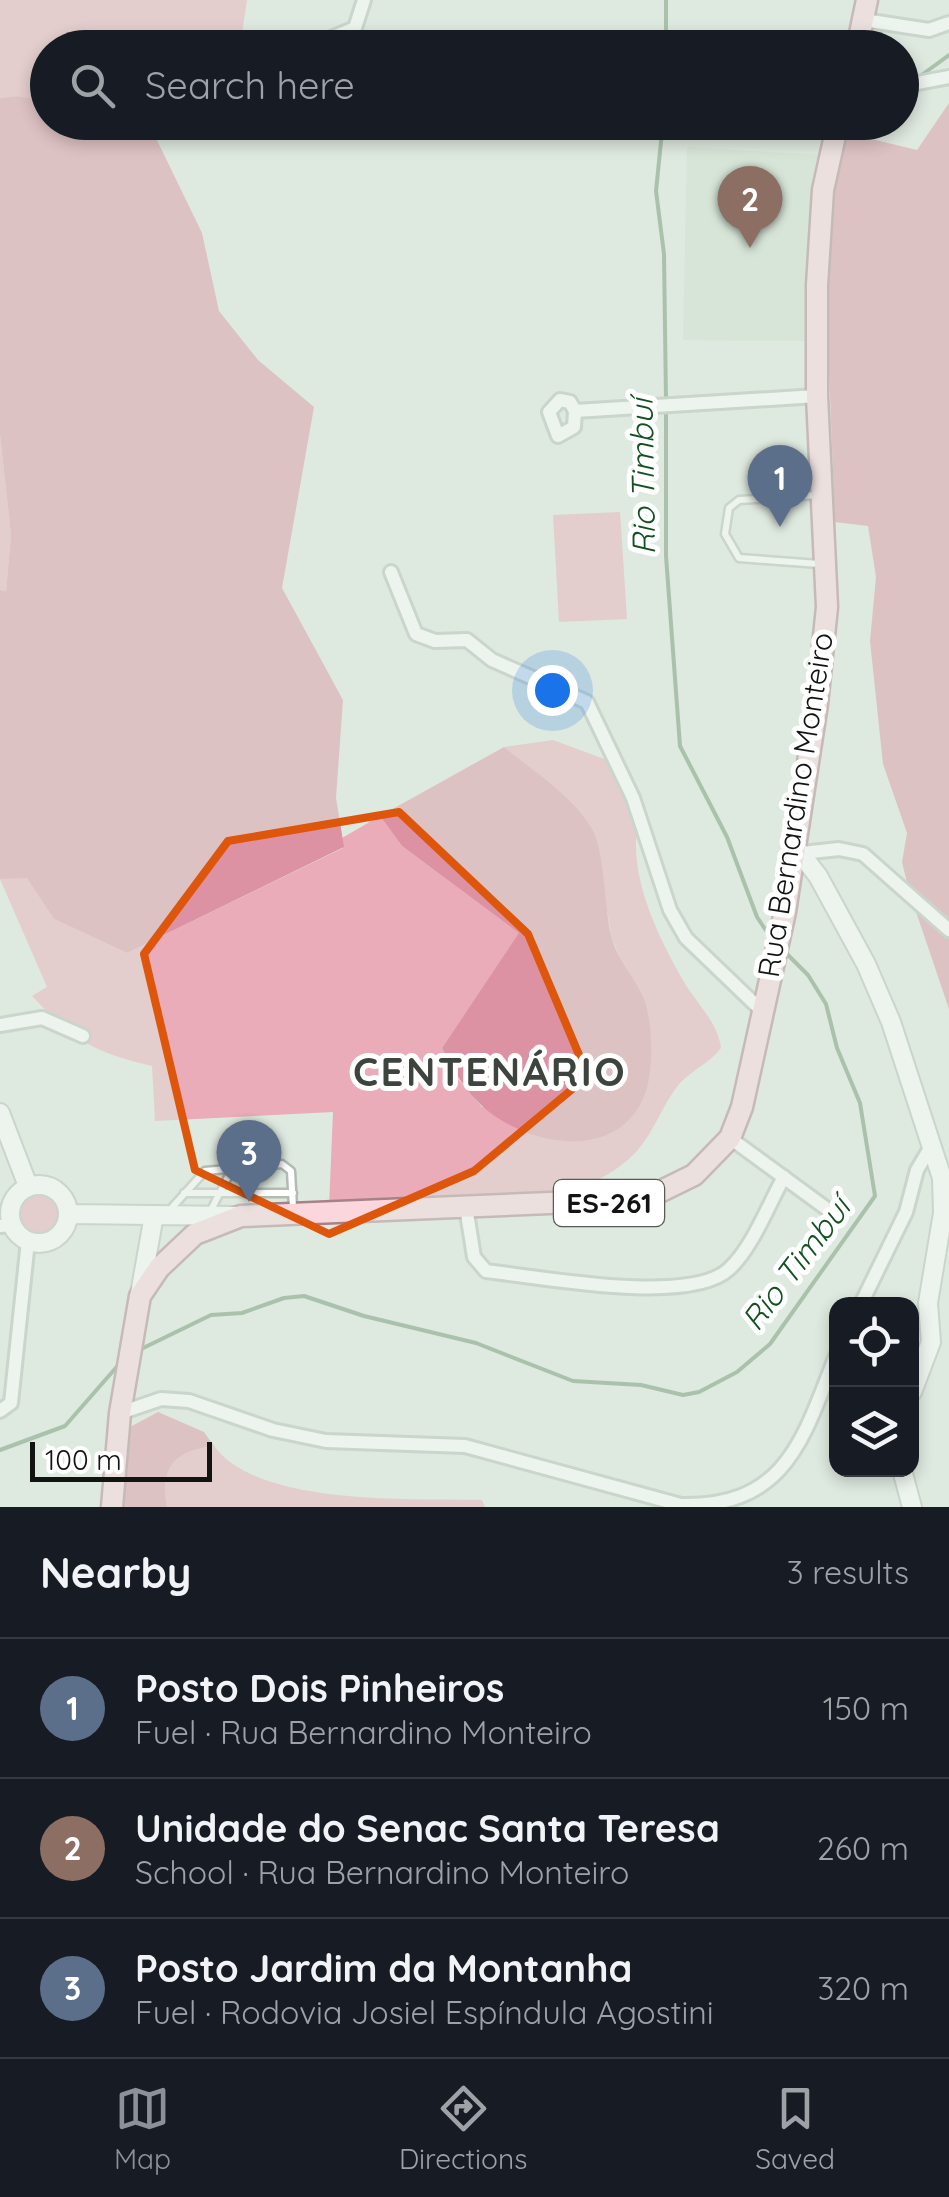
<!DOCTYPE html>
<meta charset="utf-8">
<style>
:root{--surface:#171b24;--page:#20242c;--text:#f1f3f6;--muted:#9ea1a6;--line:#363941;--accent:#8c9099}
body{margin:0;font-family:Quicksand,sans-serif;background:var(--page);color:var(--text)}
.controls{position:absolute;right:30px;bottom:30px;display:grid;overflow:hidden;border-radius:20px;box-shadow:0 5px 15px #0003}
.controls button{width:90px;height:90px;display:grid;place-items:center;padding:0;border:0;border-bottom:2px solid var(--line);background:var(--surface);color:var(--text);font:50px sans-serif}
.scale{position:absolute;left:30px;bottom:25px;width:182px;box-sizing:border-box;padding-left:10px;border:5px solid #111411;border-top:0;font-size:28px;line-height:35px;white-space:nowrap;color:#111411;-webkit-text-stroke:8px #fff;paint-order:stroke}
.you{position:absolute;left:552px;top:690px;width:35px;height:35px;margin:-25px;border:8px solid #fff;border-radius:50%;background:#1a73e8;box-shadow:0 0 0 15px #1a73e833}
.badge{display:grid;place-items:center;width:65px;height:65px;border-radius:50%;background:var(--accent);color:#fff;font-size:32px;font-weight:700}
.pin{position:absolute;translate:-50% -82px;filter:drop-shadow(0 2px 5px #0008)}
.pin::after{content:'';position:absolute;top:52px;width:35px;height:30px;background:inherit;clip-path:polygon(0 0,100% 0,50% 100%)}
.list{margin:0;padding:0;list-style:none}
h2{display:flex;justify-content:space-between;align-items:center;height:130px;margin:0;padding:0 40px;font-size:42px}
h2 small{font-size:32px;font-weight:400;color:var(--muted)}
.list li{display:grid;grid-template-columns:65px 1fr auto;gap:30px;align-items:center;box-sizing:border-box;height:140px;padding:0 40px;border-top:2px solid var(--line)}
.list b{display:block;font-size:38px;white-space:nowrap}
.list p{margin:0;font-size:32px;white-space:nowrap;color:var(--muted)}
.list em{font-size:32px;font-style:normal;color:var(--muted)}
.icon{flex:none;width:55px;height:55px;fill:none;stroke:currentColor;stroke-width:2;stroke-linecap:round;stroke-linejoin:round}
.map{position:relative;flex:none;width:949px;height:1507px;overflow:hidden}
.search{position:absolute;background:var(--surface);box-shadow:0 5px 15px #0003;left:30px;right:30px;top:30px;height:110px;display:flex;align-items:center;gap:25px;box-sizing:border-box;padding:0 35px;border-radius:55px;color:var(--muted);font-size:38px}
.sheet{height:550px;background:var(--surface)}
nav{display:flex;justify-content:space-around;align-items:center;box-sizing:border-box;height:140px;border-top:2px solid var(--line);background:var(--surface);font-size:28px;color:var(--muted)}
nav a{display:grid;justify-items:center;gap:5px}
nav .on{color:var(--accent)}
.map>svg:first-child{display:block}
.built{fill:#cfe0d0}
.green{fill:#e9acb8}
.forest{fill:#dc92a2}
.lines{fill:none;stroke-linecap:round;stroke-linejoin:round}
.stream{stroke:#6a9370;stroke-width:4}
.lane-casing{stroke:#b2bcb3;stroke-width:11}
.street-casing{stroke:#b2bcb3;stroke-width:18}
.secondary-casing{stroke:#b2bcb3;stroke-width:22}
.primary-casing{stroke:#a78187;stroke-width:25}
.lane{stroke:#fff;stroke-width:6}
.street{stroke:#fff;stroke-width:12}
.secondary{stroke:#fff;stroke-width:18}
.primary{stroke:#fbd6dd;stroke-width:20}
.marked{fill:none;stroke:#dd560c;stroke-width:8;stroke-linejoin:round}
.labels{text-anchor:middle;stroke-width:10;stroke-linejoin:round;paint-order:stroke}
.shield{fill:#fff;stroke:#585a58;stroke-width:2.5}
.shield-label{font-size:28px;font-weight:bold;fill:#111411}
.street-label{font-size:30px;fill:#111411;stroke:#fff}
.water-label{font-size:32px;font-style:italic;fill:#135123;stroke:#fff}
.district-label{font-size:40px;font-weight:bold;letter-spacing:2.5px;fill:#3c443d;stroke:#fff}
</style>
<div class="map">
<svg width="949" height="1507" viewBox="0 0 949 1507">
<rect width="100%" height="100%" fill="#dee9df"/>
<path class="built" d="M687,147L821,155L807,341L683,340Z"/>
<path class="green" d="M0,0H247L240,47L48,48L47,101L17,96L0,98Z
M101,123H231C209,149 131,132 101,123Z
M0,435L11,535L6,591L0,590Z
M620,512L627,619L559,622L553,515Z
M553,740L607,760L630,791L646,831L636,839C634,890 662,944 687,987C700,1007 718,1024 721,1048C709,1064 693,1069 680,1083C662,1104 654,1134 634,1154C567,1222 417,1205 329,1207L333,1112L155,1121L152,1066C93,1052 73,1040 32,996L47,987L0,879L27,877L54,919L127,953L343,848L342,838L380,816L402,846L520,933L442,1048L458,1079L482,1107L643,995L625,971L612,938L604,895L563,795L504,747Z
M15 1213a24 24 0 1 1 48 0a24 24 0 1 1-48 0Z
M214,1446C259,1507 413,1498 482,1500L485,1507H167C160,1466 175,1451 214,1446Z"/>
<path class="forest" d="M17,96L47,101L48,122L101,123L154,134L202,233L219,311L258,360L314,407L282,588L343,700L336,798L344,847L127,953L54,919L27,878L0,879V590L6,591L11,535L0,435V98Z
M949,103V1009L909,891L902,862L907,833L883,764L870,641L876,577L868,526L835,522L824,246L842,132L917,150Z
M504,747C533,771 573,796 592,829C605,852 604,906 611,934C616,958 631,973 642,994C653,1018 654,1066 646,1091C621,1165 525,1147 480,1104C463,1088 453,1069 442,1048L519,933L402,846L380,816Z
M158,1412L204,1432L214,1446C175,1451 160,1466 167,1507H119L130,1427Z"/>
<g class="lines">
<path class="stream" d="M666,0V48
M919,77L949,55
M663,122L656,191L664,254L666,400
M666,410V556L680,746L727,837L757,917L771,938
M137,1351L211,1315L242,1313L284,1298L304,1296L364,1316L476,1343L573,1381L641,1385L683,1395L699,1392L737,1372L770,1344L875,1196L860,1103L837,1048L826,1004L808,975L785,952
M0,1450L65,1426L121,1362"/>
<g class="lane-casing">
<path id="lane" d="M817,495L739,500L729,508L725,534L739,558L819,564
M184,1193H293
M168,1212L205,1171L282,1164L291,1171L293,1208
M210,1212L232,1169"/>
</g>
<g class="street-casing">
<path id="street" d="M864,20L929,30L949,23
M312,46L355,28L364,0
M902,86L949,77
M575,411L574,427L558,436L549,412L560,400L570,402L575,411L817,396
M391,572L416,634L435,641L467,640L492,660L587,702L633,798L670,910L686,938L762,1011
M802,853L839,849L863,854L949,930
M0,1025L42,1018L83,1036
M730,1138L827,1209
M466,1207L474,1257L486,1271C539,1277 690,1306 729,1269C753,1247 768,1205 784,1177
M0,1226L12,1225
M861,1304L906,1212L917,1170L932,1145
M0,1411L11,1403L28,1241
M120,1413L161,1399L189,1401L273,1430L326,1441L465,1446L681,1505C787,1507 803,1438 836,1356"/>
</g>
<g class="secondary-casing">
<path id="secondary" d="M793,844L818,876L866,964L891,1022L942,1178L943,1213L928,1303L931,1342L912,1392
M0,1113L28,1186
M10 1214a29 29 0 1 1 58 0a29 29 0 1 1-58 0Z
M69,1214L235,1216
M140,1294L154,1215
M902,1470L912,1507"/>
</g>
<g class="primary-casing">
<path id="primary" d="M857,48L867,0
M112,1507L120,1413L140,1296L159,1268L195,1234L241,1216L645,1199L694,1175L730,1138L742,1107L785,912L817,704L827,607L817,396V285L823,190L838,122"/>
</g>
<use href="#lane" class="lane"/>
<use href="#street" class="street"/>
<use href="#secondary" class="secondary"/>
<use href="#primary" class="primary"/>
</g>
<path d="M0 0H949V1507H0ZM399,812L528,934L588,1076L474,1171L329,1234L195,1170L144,954L228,841Z" fill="#dee9df" fill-opacity=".55" fill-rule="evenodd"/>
<path class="marked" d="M399,812L528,934L588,1076L474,1171L329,1234L195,1170L144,954L228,841Z"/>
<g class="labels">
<rect class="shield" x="554" y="1180" width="110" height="46" rx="8"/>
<g class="shield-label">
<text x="609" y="1213">ES-261</text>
</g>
<g class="street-label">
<text transform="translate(796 805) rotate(-81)" y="10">Rua Bernardino Monteiro</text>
</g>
<g class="water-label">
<text transform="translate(643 477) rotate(-91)" y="11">Rio Timbuí</text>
<text transform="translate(796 1264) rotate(-53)" y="11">Rio Timbuí</text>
</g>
<g class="district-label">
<text x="490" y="1086">CENTENÁRIO</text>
</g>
</g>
</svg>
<div class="controls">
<button><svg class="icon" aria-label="locate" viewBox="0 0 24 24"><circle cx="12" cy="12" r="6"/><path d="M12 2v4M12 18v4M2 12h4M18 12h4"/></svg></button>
<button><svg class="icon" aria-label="layers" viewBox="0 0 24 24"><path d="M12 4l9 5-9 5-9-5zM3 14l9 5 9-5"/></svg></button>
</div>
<div class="scale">100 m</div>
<div class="you"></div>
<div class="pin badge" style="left:780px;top:527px;background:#5c6f8a">1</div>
<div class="pin badge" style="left:750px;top:248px;background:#8d6e63">2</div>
<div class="pin badge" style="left:249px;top:1202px;background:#5c6f8a">3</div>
<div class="search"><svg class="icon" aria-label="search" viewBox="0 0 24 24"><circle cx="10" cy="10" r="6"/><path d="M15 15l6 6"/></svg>Search here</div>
</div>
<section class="sheet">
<h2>Nearby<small>3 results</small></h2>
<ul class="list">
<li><span class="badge" style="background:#5c6f8a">1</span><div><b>Posto Dois Pinheiros</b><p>Fuel · Rua Bernardino Monteiro</p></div><em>150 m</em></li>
<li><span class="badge" style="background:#8d6e63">2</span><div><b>Unidade do Senac Santa Teresa</b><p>School · Rua Bernardino Monteiro</p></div><em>260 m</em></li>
<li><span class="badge" style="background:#5c6f8a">3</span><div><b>Posto Jardim da Montanha</b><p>Fuel · Rodovia Josiel Espíndula Agostini</p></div><em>320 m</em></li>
</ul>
</section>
<nav>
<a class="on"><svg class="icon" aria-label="map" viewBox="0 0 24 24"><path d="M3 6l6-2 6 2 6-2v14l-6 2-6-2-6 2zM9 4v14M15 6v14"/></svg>Map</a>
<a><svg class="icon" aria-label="directions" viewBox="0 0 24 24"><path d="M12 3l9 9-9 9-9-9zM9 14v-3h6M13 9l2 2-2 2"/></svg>Directions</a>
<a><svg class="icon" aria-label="saved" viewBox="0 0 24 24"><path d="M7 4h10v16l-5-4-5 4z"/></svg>Saved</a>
</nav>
